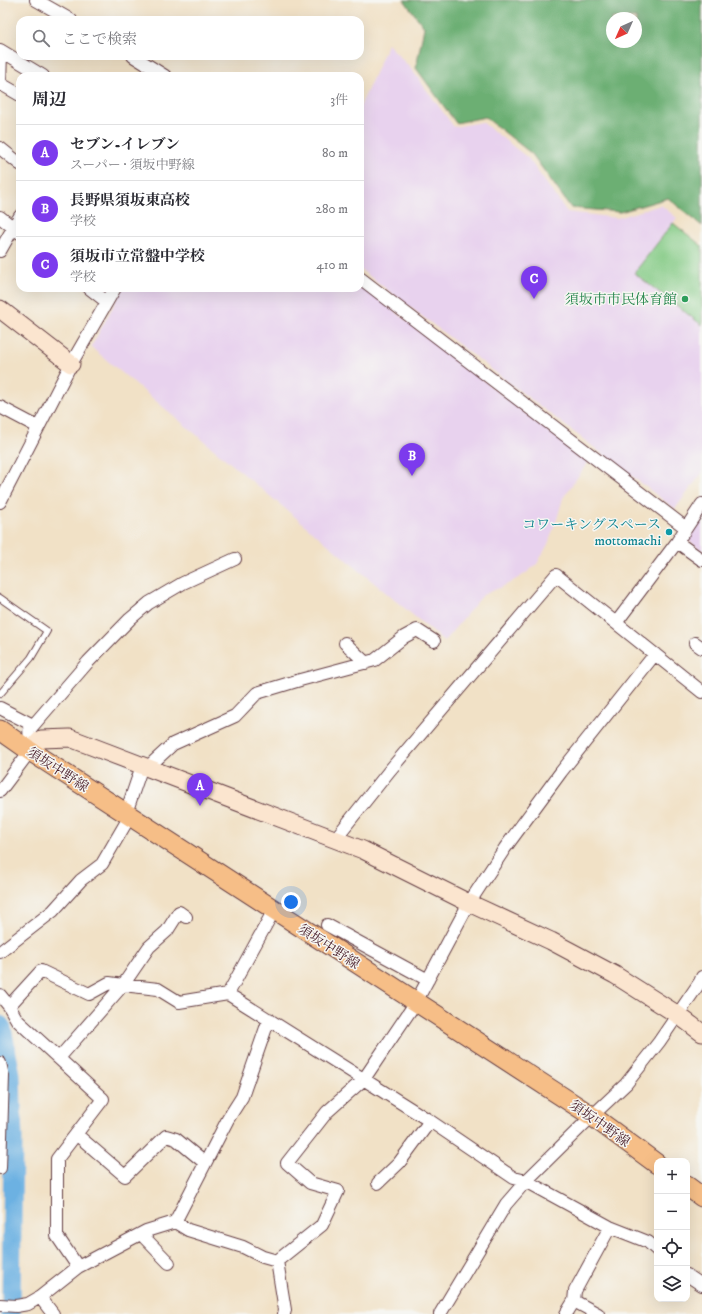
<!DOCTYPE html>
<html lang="ja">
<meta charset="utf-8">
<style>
:root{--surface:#fff;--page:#f2f2f3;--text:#2b2b33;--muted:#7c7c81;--line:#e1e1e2;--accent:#7c3aed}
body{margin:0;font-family:"IM FELL DW Pica","Noto Serif JP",serif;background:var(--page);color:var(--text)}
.controls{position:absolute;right:12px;bottom:12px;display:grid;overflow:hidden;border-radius:8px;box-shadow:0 4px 16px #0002}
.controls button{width:36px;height:36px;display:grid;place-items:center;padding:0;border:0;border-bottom:1px solid var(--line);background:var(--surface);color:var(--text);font:20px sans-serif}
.compass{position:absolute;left:606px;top:12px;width:36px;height:36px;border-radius:50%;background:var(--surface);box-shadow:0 4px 16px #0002;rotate:225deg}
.you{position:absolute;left:291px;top:902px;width:14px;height:14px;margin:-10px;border:3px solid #fff;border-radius:50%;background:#1a73e8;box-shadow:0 0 0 6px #1a73e833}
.badge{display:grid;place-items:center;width:26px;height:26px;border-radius:50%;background:var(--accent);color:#fff;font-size:13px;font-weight:700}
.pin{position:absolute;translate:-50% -33px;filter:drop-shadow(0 1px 2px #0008)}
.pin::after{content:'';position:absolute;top:21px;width:14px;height:12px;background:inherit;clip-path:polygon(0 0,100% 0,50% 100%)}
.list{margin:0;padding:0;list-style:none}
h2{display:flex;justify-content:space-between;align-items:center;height:52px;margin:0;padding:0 16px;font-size:17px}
h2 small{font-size:13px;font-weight:400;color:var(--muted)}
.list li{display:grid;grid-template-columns:26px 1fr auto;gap:12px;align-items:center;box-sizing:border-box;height:56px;padding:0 16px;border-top:1px solid var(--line)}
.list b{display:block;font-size:15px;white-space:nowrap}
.list p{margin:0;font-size:13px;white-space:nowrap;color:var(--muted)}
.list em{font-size:13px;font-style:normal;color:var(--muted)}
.icon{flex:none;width:22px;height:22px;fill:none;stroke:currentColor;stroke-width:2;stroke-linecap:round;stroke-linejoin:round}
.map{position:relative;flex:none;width:702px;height:1314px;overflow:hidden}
.search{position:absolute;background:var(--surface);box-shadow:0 4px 16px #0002;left:16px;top:16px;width:348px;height:44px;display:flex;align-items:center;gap:10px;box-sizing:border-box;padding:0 14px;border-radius:12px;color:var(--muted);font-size:15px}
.panel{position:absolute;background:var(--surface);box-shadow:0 4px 16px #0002;left:16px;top:72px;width:348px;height:220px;border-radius:12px}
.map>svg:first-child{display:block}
.built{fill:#e8d2ee}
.green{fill:#85cb86;stroke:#687558}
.forest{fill:#6caf73;stroke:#5b674f;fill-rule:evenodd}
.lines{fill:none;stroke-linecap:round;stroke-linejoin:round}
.river{stroke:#6cb1e2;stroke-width:19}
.lane-casing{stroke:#633c42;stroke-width:8}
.street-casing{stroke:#633c42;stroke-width:14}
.secondary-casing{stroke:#633c42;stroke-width:19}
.primary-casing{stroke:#633c42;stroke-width:21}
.lane{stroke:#fff;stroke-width:6}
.street{stroke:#fff;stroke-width:12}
.secondary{stroke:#fbe5cf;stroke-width:17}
.primary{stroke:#f6be87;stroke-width:19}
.leisure-dot{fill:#2e9e5b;stroke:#f6f6f2;stroke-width:1.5}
.culture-dot{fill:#0f9aa8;stroke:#f6f6f2;stroke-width:1.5}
.labels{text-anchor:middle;stroke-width:3;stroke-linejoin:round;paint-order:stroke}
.leisure-label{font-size:14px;fill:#27864d;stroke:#f6f6f2;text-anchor:end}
.culture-label{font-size:14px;fill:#0d838f;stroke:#f6f6f2;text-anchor:end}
.street-label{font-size:14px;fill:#4a1f2b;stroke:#f6f6f2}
</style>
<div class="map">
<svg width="702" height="1314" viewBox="0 0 702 1314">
<rect width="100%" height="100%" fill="#f6f6f2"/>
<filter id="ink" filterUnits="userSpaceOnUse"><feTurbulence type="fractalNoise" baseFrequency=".025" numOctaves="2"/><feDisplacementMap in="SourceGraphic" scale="8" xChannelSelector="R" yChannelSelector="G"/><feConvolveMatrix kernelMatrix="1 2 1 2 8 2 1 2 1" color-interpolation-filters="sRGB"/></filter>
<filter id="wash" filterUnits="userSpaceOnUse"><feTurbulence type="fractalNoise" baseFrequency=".012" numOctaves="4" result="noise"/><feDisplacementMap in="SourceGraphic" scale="16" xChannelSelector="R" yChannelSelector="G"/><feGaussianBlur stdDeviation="0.9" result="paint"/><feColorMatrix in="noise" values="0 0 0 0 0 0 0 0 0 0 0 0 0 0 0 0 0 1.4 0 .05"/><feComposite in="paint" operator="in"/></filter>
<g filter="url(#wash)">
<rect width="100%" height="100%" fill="#f1e1c6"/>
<path class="built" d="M388,44L412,70L454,127L482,122L528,158L567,212L617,218L661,205L677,218L634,273L702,325V473L675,509L360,269V107Z
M360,284L588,462L563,498L557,519L548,544L537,564L525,574L506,585L483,595L444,641L91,347L123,288H360Z
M702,512V551L688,540Z"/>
<path class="green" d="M673,223L702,246V325L634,273Z"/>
<path class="forest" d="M404,0H702V226L668,198L620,212L571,208L532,154L485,117L456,123L416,68L424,27ZM612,18H636V42H612Z"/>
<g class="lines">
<path class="river" d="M0,1025L2,1028L11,1074L13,1139L11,1314"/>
</g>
</g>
<g filter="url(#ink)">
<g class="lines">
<g class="lane-casing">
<path id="lane" d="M0,598L47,631L31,658L0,694"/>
</g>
<g class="street-casing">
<path id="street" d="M36,0L71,20
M0,50L43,76
M133,56L165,76
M1,84L20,95
M0,85L1,51
M0,148L20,164
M0,217L20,233
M0,251L20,216
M360,278L686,528
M89,288L107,302
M0,407L38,427
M0,502L71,364L115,288
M677,542L702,560
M616,623L677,542L702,504
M345,643L366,663
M695,643L702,648
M0,708L29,723L30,751L0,791
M30,729L88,662L130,619L149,603L183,583L235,559
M147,768L173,744L235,716L257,693L300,680L375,660L404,637L417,630L434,641
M126,813L142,766
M335,839L390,770L556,575L702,692
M327,925L428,980
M0,952L53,911L81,880L102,864L130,816
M228,994L274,910
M0,995L9,1006L17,1020L103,1099L57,1159V1236L78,1267
M9,1006L41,971L89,994L109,983L123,985L149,947L167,931L179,912L186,917
M59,1058L123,985L158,989L179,1002L228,994L430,1121L514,1178L526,1181L610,1227L648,1242L657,1250
M0,1063L3,1076L0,1168
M76,1134L125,1176L166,1136L176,1139L205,1163
M378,1183L399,1163L430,1121
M175,1222L228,1119L242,1097L269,1019
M141,1234L169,1263
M277,1261L322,1225L338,1191L310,1183L287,1163L327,1112L364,1079L416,1002L469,903L505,848L561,772L655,654
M687,1275L702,1285
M40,1297L53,1314
M574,1301L598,1314
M0,1305L16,1306L28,1304L40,1297L78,1267L146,1231L175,1222L188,1230L243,1247L263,1257L277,1261L285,1310L284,1314
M440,1314L506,1204L526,1181L592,1116L626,1084L659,1042L700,982L702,977
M566,1314L574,1301L575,1291L610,1227"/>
</g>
<g class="secondary-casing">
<path id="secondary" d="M0,309L71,364
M30,751L41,739L70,738L363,850L469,903L551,941L615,975L678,1015L702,1033"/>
</g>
<g class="primary-casing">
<path id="primary" d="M0,730L30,751L592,1116L657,1164
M687,1186L702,1197"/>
</g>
<use href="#lane" class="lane"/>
<use href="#street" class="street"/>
<use href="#secondary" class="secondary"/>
<use href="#primary" class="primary"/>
</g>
</g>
<circle class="leisure-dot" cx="685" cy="299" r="4"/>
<circle class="culture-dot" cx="669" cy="532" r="4"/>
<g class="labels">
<g class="leisure-label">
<text x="677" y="304">須坂市市民体育館</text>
</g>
<g class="culture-label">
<text x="661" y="529">コワーキングスペース<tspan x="661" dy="16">mottomachi</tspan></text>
</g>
<g class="street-label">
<text transform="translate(58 769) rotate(33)" y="5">須坂中野線</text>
<text transform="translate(329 946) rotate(33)" y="5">須坂中野線</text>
<text transform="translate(600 1123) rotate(35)" y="5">須坂中野線</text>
</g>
</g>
</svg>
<div class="controls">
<button>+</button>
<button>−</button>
<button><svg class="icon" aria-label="locate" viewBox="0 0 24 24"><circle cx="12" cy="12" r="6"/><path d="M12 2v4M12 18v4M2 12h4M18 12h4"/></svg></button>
<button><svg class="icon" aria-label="layers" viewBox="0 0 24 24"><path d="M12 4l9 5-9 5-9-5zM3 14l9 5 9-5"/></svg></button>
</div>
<svg class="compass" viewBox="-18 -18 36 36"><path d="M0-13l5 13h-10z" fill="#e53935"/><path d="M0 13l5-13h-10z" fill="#7c7c81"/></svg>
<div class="you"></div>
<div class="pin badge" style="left:200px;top:806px">A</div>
<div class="pin badge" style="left:412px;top:476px">B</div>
<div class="pin badge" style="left:534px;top:299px">C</div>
<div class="search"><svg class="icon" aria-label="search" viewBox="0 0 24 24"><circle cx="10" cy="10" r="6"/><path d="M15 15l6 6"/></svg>ここで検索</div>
<section class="panel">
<h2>周辺<small>3件</small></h2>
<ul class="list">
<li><span class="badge">A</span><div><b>セブン-イレブン</b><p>スーパー · 須坂中野線</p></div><em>80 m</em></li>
<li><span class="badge">B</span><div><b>長野県須坂東高校</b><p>学校</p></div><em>280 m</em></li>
<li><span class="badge">C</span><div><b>須坂市立常盤中学校</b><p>学校</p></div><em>410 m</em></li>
</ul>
</section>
</div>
